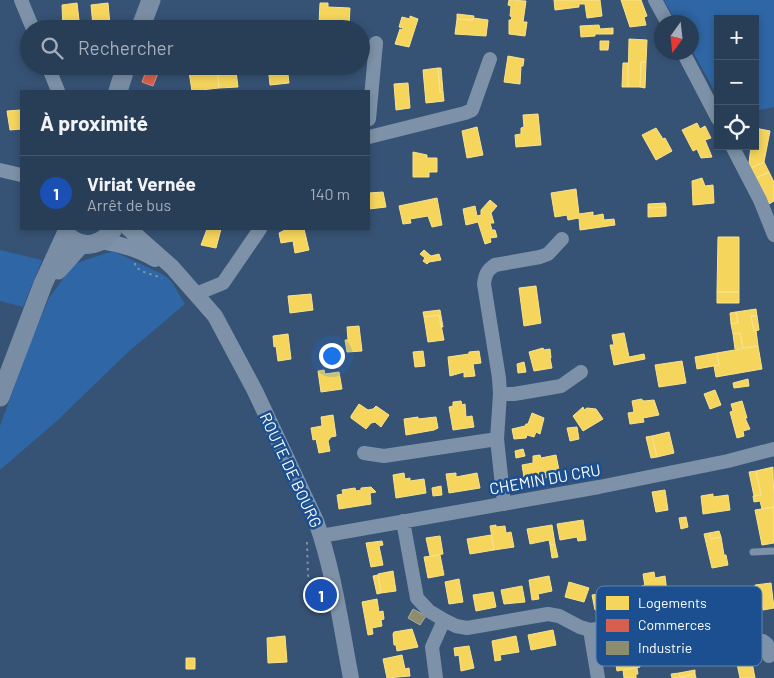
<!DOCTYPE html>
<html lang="fr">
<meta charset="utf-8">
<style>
:root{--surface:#283e57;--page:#344961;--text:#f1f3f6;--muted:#a5aeba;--line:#44576d;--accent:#90b9f0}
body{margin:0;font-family:Barlow,sans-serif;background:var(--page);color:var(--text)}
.controls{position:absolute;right:15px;top:15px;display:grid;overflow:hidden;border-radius:0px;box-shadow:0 2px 8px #0003}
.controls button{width:45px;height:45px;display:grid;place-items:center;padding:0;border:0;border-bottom:1px solid var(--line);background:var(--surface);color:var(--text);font:25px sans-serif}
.compass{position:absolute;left:654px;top:15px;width:45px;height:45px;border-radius:50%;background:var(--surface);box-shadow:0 2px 8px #0003;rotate:195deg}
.you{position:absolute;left:331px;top:355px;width:18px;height:18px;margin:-12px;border:4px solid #fff;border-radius:50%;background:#1a73e8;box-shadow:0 0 0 8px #1a73e833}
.badge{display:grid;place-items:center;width:32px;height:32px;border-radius:50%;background:var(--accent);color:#fff;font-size:16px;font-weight:700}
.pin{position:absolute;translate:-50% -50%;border:2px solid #fff;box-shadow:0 1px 5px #0006}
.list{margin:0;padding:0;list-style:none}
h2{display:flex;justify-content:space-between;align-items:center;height:65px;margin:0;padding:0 20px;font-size:21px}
h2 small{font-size:16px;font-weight:400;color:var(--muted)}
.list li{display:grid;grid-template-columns:32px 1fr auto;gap:15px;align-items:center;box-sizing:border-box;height:75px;padding:0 20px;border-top:1px solid var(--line)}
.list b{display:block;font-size:19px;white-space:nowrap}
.list p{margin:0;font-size:16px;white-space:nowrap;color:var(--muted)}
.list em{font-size:16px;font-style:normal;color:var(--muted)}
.icon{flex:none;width:28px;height:28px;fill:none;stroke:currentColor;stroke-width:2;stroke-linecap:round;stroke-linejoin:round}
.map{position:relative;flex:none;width:774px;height:678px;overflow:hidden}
.search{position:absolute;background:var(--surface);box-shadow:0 2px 8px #0003;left:20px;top:20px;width:350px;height:55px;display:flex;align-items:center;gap:12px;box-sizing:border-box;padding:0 18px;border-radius:28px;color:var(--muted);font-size:19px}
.panel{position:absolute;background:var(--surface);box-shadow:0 2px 8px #0003;left:20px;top:90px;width:350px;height:140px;border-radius:0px}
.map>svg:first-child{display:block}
.green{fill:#2f66a5}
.homes{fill:#f6d55c;stroke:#f9e28d}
.shops{fill:#d6604d;stroke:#e29082}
.industry{fill:#8c8c6e;stroke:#aeae9a}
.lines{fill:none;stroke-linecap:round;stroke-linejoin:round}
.path{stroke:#7d92a8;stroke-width:2;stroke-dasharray:2.5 4;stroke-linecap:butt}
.service{stroke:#7d92a8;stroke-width:7}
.minor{stroke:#7d92a8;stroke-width:14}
.tertiary{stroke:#7d92a8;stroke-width:16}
.secondary{stroke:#798da4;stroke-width:19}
.labels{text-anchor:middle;stroke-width:5;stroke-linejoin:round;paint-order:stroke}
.street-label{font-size:16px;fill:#fff;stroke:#1b4f8f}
.key{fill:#1b4f8f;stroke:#5f84b1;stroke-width:1}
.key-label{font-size:14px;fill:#fff}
</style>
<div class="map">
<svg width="774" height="678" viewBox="0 0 774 678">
<rect width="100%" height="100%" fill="#365274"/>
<path class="green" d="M664,0H774V107L755,111V19H718V97L692,50V22H676Z
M0,250L42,260L23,307L0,301Z
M113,251L164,275L171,281L185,304L127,353L58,420L0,470V426L35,330L49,298L74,264Z"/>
<path class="homes" d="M509,0L526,1L523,22H527L525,36L509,34V20H511L512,17L510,16L511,6L508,5Z
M554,0H600L602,16L587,18L585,4H579V7L555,10Z
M621,0H641L647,16L644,17L646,25L630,27Z
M77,3L80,29H63L62,5Z
M108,3L110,25L93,26L91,5Z
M320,3H328V7L350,8L349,25L319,24Z
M457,14L474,16L473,20L457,19Z
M410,16L418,19L409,47L395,44L400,29L402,30L403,28L399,27L402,17L410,19Z
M473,18L488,20L486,36L455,34L457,19L473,20Z
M306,21L317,22V29H305Z
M120,22L121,29H111L110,23Z
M599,25L600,29L613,28V34H595V36L581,37L580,26Z
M629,39L647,40L646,62H641L640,87H628Z
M600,41H609L608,50H600Z
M508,56L524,59L523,66H521L520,84L504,82Z
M641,62H646L645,88L640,87Z
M623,63H628V87H622Z
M177,66H236V71L218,73L219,88L192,91L189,72L181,73L180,69Z
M268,66H287L289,83L270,85Z
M438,68H441L443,92H440Z
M438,68L440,92H443L444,101L426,103L423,70Z
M236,71L238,87L219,88L218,73Z
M408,83L410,108L396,110L394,84Z
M21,110V129L10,130L7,111Z
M538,114L541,145L516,147L515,135L521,134V128L524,127L523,115Z
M697,123L700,129L705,126L711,138L705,140L712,157L701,158L697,149L693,151L682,130Z
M477,127L483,155L467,158L462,131Z
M656,128L663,139L665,138L672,151L656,160L642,135Z
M755,128L770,131L764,162L751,168L749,163L751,146H755Z
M413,152L427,155V158H437V172H429V177H413Z
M764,162L769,172L756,178L751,168Z
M769,172L774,182V201L769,204L756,178Z
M702,178L705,186L713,185L714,203L693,205L692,181Z
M576,189L579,214L593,212V216L603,214L604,220L614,219L615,225L580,230L579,218L568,220L567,215L555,217L551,193Z
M383,192L386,207L369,209V193Z
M437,198L442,225L432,227L428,216L410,219L411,223L403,224L399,206Z
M490,200L497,206L491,213L494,223H490L492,230H495L497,237L490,238L491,242L485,244L478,222L466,225L463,209L475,206L477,216L481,215V210Z
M665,203L666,207L648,208V204Z
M666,207V216L648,217V208Z
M207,229H221L216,248L201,245Z
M287,229H304L309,250L295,253L293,241L281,243L279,233Z
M718,237H739V292H717Z
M424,250L431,256L439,254L441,260L429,262L427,264L423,261L425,258L420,254Z
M536,286L541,323L524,326L519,288Z
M717,292H739V303H717Z
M311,294L313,310L290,313L288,296Z
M756,309L757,316H751L754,331L756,330L758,346L743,348L740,333L733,334L731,324L738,323L736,312Z
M440,310L443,327H441L439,315L424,317L423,312Z
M736,312L738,323L731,324L730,313Z
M439,315L444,340L428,342L424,317Z
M751,316H757L759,330L754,331Z
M359,326L362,351L347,352L345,340H348L347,327Z
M624,333L629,357L644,354L645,359L614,365L610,345H614L612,335Z
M740,333L743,348L735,349L733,334Z
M288,334L291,359L278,361L276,346L274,347L273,336Z
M758,346L762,369L716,377L714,366L719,365L717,353Z
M543,348L544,350L550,349L551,358H550L552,368L534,371L529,352Z
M423,351L425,366L415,367L413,352Z
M479,351L481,363L473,364L475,376L464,377V372L450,376L448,357L469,354V352Z
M717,353L719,365L697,369L695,357Z
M682,361L686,383L659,387L655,365Z
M524,362L526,372L518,373L517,364Z
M324,370L325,374L339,372L342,389L321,392L318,371Z
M748,379L749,386L734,388L733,383Z
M715,390L721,405L710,409L704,394Z
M641,399L644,401L654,400L659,415L643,418L644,422L630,424L628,413L634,412L632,401Z
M461,401L462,405L465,404L466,417L472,416L474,427L453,430L449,407L453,406V402Z
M742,401L747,418H745L750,429L743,431L744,436L737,438L730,412L733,411L731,404Z
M359,404L368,410L373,409L376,406L389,415L381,427L375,422L371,423L366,429L351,418V416Z
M583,407L584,410L587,408L596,409L603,419L583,431L573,416Z
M532,413L544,418L540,434L536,432L534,437L527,435L526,438L514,439L512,429L525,426L526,424H528Z
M333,415L336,436L331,437L328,441L330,451L319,453L316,439L313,440L311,428L322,426L321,417Z
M418,417V419L436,417L438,428L434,430L406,435L404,419Z
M577,427L579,439L570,441L567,428Z
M669,432L674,453L657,457L652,436Z
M652,436L657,457L651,458L646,437Z
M523,449L525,456L516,458L515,451Z
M540,455L541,458L556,455L559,470L549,472L546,478L541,479L537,474L524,477L522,465L533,463V456Z
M773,467L774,507L762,509L760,501L754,502L753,496L761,495L756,471Z
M756,471L761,495L754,496L749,472Z
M404,473L405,479L410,478V481L424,479L426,493L396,498L393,475Z
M456,473V477L477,473L480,488L449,493L446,474Z
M441,486L442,495L433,496L432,488Z
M371,487L376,492L370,493L371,504L339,509L337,495L343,494L342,490L355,488L356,491L361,490V488Z
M665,490L668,510L656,512L652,492Z
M713,494V497L728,495L730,510L703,514L701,496Z
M774,507V543L762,545L755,510Z
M686,517L688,527L681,529L679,518Z
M583,520L586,540L578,541L577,537L560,540L557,524Z
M496,525V527L505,526L506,533L511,532L514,547L494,550L490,526Z
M552,525L555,544L550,545L549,540L530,544L527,529Z
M719,531L721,537L711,539L709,533Z
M709,533L711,539L721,537L724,555H726L728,565L712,568L704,534Z
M491,535L494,550L470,554L467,539Z
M440,536L443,554L430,556L426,538Z
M382,541L383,545L379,546L383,565L371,567L366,543Z
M555,544L558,557L552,558L550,545Z
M440,555L444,575L428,578L424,557Z
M393,571L396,591L381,593L378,574Z
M654,572L655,578L665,576L667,592L652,594L653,598L647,599L643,574Z
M378,575L381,593L377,594L373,576Z
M549,576L552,591L538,594L539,599L532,600L529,580Z
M459,579L463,602L449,604L445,582Z
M569,582L589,588L584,602L565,597Z
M771,583L774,608L763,610L762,604L759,605L755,585Z
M645,585L648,604L626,608L623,594L643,590L642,586Z
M522,586L525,602L504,604L501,590Z
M493,592L496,607L476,611L473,595Z
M612,592L613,593L618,592L620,604L595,610L592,595Z
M377,599L379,612L383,611L384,619L381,620L382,626L372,628L373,634L368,635L362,602Z
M412,629L418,647L397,651L396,645H394L393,634L394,632Z
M553,630L556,645L531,650L528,635Z
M285,636L287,662L268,663L267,638Z
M516,636L519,652L500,655L501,660L495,661L492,641Z
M636,642L640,667L617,671L616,665L625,664L622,645Z
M469,646L474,668L461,671L459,655L455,656L454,648Z
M402,655L405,669L409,668L410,676L387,678L383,659Z
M751,657L755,678H740L736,659Z
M186,658H195V669H186Z
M637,668L638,674H636V678H624L623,670Z
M695,670V674L680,677L679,673Z
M679,673L680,677L695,674L696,678H672L671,674Z"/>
<path class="shops" d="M148,66L160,68L153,86L142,82Z"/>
<path class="industry" d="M413,609L426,616L420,625L408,618Z"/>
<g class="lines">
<path class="path" d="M135,263V266L141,271L162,278
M307,542L308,575L315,598L324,610"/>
<path class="service" d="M753,552L774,551"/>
<path class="minor" d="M21,0L33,29
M655,0L667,22
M683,52L718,119
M48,66L58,91
M369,119L376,43
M369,137L465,113L472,110L490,59
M732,146L760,200L774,235
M0,170L21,175
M196,294L223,283L260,229
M500,394H514L561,386L581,372
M364,453L384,456L497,439
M504,504L497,439L500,394L499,378L484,284C485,275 487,270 495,265L540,257L548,254L562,239
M403,521L417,598L429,611L444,620L456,626L467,628L548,614L559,616L580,627L590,630L637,623C667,627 652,649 672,655L763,641L767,644L769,656
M321,536L599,487L728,461L774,449
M590,630L598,678
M436,678L432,647L444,620"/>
<path class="tertiary" d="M129,229L172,267L215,316L255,391L316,521C334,572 341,626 351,678
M101,241C121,244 138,249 155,259"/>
<path class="secondary" d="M140,29L151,0
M118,91L126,66
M70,238C85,250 104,244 113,229
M58,270L81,244
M0,397L43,284L66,234"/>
</g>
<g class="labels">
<g class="street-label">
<text transform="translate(291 470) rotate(65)" y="6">ROUTE DE BOURG</text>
<text transform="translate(545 479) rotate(-10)" y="6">CHEMIN DU CRU</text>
</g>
</g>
<rect x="596" y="586" width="166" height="80" rx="8" class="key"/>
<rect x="606" y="596" width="23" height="14" fill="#f6d55c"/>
<rect x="606" y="619" width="23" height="13" fill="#d6604d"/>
<rect x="606" y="641" width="23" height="14" fill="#8c8c6e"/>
<g class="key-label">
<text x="638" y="608">Logements</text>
<text x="638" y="630">Commerces</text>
<text x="638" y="653">Industrie</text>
</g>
</svg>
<div class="controls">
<button>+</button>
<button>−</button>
<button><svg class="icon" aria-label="locate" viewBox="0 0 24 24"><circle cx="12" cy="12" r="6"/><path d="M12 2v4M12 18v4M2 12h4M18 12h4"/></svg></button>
</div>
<svg class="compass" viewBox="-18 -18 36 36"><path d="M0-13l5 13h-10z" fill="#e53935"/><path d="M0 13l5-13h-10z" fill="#a5aeba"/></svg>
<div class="you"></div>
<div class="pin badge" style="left:321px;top:595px;background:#1a4fb4">1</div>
<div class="search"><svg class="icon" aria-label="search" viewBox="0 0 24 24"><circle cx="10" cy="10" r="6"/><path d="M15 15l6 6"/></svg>Rechercher</div>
<section class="panel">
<h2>À proximité<small></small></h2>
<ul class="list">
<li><span class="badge" style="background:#1a4fb4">1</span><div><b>Viriat Vernée</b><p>Arrêt de bus</p></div><em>140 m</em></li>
</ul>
</section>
</div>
